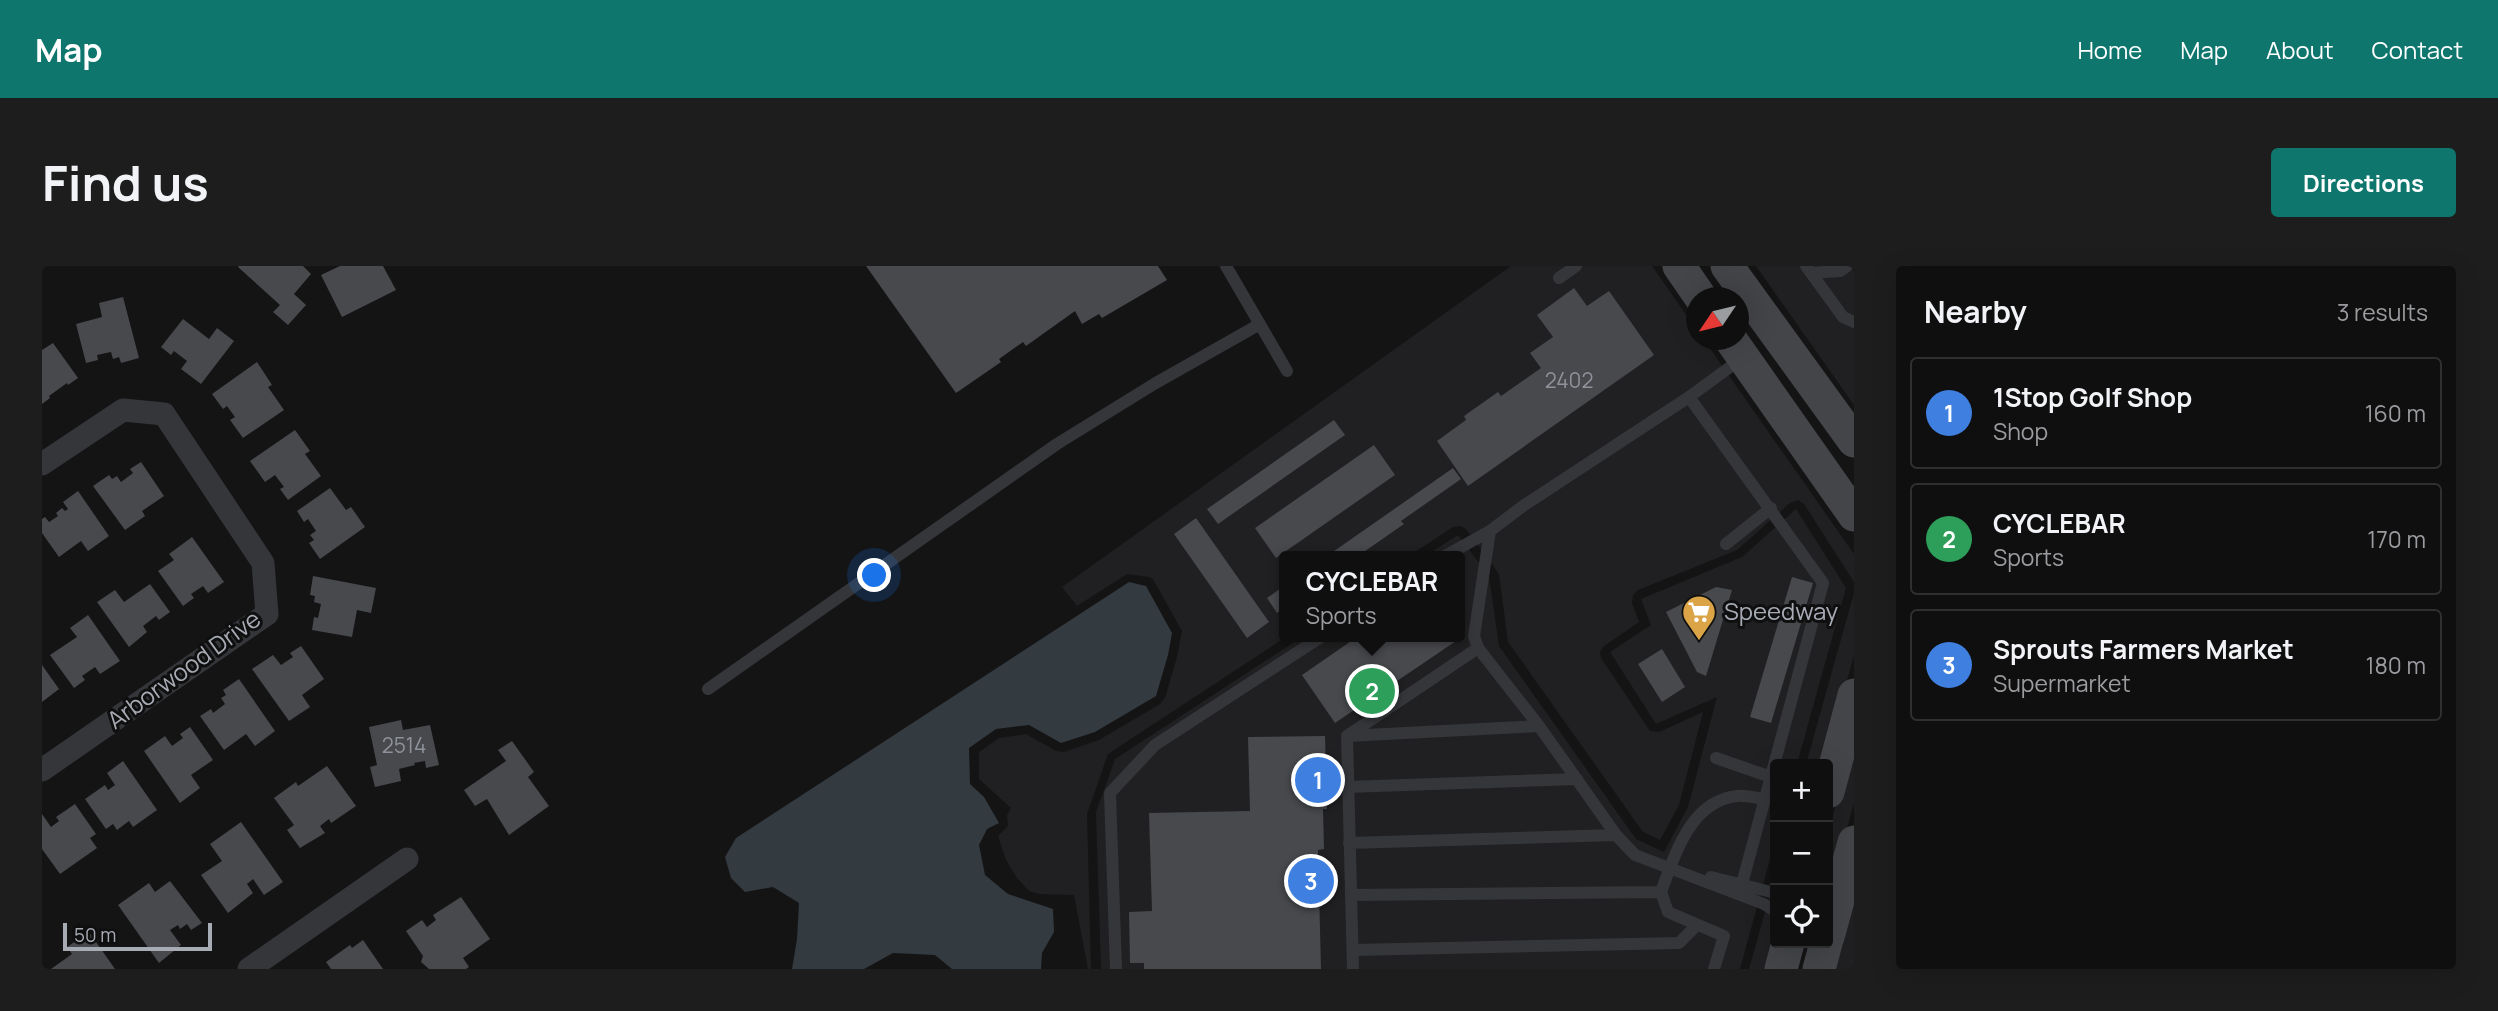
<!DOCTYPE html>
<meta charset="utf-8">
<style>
:root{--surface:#0f0f10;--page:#1d1d1e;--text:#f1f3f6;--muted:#9b9c9f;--line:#2f2f30;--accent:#0f766e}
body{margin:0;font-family:Manrope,sans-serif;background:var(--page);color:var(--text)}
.controls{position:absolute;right:21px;bottom:21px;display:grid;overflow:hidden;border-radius:7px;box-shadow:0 7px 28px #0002}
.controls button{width:63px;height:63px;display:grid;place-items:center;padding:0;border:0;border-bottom:2px solid var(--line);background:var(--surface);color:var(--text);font:35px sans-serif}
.compass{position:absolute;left:1644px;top:21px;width:63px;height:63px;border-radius:50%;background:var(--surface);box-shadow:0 7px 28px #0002;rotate:235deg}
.scale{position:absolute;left:21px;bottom:18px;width:149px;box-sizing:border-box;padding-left:7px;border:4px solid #a7abb4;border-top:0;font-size:19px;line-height:24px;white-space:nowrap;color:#a7abb4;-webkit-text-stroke:5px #0f0f10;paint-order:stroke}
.you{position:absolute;left:833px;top:310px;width:24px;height:24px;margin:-18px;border:5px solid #fff;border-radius:50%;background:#1a73e8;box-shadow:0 0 0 10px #1a73e833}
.badge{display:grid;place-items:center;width:46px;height:46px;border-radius:50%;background:var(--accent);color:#fff;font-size:23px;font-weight:700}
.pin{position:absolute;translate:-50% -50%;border:4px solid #fff;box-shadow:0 2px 7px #0006}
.popup{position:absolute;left:1237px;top:285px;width:186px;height:91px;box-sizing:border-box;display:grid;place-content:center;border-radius:7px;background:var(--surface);filter:drop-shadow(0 2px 5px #0005);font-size:23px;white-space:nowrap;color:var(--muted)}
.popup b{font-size:26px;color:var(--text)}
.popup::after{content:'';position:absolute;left:50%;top:100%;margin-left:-14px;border:14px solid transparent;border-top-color:var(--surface)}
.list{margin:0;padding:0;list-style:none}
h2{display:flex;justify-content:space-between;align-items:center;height:91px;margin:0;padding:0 28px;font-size:30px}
h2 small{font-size:23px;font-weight:400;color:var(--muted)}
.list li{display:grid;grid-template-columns:46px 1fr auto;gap:21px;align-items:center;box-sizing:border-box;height:112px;margin:0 14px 14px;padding:0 14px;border:2px solid var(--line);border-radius:7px}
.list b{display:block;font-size:26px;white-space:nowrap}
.list p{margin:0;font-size:23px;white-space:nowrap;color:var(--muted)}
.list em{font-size:23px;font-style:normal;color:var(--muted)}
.icon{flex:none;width:38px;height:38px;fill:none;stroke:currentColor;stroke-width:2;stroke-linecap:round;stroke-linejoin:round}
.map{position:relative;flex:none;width:1812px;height:703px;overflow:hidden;border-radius:7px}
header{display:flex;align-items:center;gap:42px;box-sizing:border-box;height:98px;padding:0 35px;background:var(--accent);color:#fff}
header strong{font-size:33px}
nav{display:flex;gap:38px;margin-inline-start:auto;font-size:24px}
.intro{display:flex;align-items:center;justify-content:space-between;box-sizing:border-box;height:168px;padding:0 42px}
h1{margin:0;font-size:49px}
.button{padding:18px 32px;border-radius:7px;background:var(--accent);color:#fff;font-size:24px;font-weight:700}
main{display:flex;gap:42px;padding:0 42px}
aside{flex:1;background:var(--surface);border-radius:7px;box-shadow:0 7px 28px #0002}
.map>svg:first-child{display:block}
.built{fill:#202022}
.water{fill:#333a40}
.building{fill:#48494d}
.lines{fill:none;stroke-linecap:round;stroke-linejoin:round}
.service{stroke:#35363a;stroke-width:12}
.minor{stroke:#35363a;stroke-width:23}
.secondary{stroke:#444549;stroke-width:33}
.labels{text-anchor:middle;stroke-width:6;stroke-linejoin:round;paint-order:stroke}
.number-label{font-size:21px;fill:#8f929a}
.poi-label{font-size:24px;fill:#a7abb4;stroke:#0f0f10;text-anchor:start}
.street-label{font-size:24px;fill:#a7abb4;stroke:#0f0f10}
</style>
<header>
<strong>Map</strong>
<nav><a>Home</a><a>Map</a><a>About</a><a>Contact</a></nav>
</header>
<div class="intro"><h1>Find us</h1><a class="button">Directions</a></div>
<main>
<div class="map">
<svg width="1812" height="703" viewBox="0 0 1812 703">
<rect width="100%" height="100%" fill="#141415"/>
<path class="built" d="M1469,0H1610L1654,63V74H1662L1812,288V316L1762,238L1756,234L1748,237L1695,284L1596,324L1591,329L1590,337L1597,356L1561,381L1558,386L1559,392L1608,465L1617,466L1661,446L1637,539L1618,574L1601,566L1466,376L1457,308L1424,263L1419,260L1411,261L1367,290H1242V371H1244L1066,488L1045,548L1049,703H1046L1032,629L997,628L987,625L975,612L964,594L956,570L966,560L965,549L969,542L937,513V486L957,472L984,468L1014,485L1022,486L1057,474L1118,438L1123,432L1135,391L1140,365L1111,313L1107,311L1085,308L1035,340L1020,321Z
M1714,0H1812V139Z
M1754,243L1804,322L1755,498H1733V575L1698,703H1059L1054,546L1073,493L1260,371H1418V290H1383L1416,269L1447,310L1457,380L1594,573L1622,586L1646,541L1675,431L1614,458L1568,386L1609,359L1599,333L1700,291Z
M1812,327V389L1782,498H1764Z
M1812,471V537L1786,632V568Z
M1733,610V677L1728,703H1707Z
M1812,626V703H1790Z"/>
<path class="water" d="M1087,316L1104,320L1130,367L1126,389L1114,430L1053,466L1019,477L987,459L954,463L927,482L928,518L942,531L957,557L945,563L937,579L943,609L966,628L1011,643L1012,666L1000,687L999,703H910L893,689L851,687L822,703H750L755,673L757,637L731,621L703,626L689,612L683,591L694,572Z"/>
<path class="building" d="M197,0H261L269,8L252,28L264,39L246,59L231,46L238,39L196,1Z
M298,0H341L354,24L300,51L279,9Z
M824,0H1116L1125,14L1060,52L1057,48L1040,58L1033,45L984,80L981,76L957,93L959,96L914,127Z
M1532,22L1545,40L1567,25L1612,89L1426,220L1395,175L1424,154L1422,150L1456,126L1459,130L1499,102L1488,87L1511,71L1495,49Z
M81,31L97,92L79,97L77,91L71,93L69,86L55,89L56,94L44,97L34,58L60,51L57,37Z
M141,53L167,73L175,62L192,75L159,118L139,103L145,95L132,85L129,89L119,81Z
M11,77L36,112L26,119L25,117L7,130L8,132L0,138V84Z
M215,96L230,119L226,121L242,144L201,172L188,154L193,151L185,140L181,143L170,128Z
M1292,154L1303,169L1176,258L1165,243Z
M253,164L268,185L263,188L279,210L246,234L238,223L242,221L233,209L223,216L208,195Z
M1332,179L1353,209L1234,292L1213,262Z
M99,196L122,230L100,245L103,250L83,264L51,220L67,209L70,213L75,210L79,216L91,207L88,203Z
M1411,202L1419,213L1359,255L1362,258L1316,290H1285Z
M288,222L304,244L309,241L323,261L278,293L267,277L272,274L268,269L274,265L266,253L262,256L255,245Z
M36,225L67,270L46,285L39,275L17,291L0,267V253L3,251L7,256L16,250L14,247L20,242L23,245L26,243L21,236Z
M1154,252L1227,356L1205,372L1132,268Z
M150,271L182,316L166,327L161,320L149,328L152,332L141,340L116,305L132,294L127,288Z
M271,310L334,322L329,347L315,344L310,371L270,364L272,351L276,352L279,338L272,336L273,330L268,329Z
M1750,311L1771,317L1729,457L1708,451Z
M108,318L128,346L117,354L114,350L101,360L105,366L87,381L55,336L73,324L82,336Z
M1242,320V342L1235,347L1225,332Z
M1674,321L1690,324L1664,410L1655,406L1624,346Z
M46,349L78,395L58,408L53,401L40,410L43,414L32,422L8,389L35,371L28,362Z
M1315,371H1420L1293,457L1260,409Z
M259,380L282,413L260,429L268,441L247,455L210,403L231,389L239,399L251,391L248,387Z
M1620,383L1643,421L1620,436L1596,398Z
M0,399L17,423L0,436Z
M197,413L233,465L213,480L204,468L182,484L158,450L169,443L171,447L183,438L179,432L184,429L181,424Z
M359,454L361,464L388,459L397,499L384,502L383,495L372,497L373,499L357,503L359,515L333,521L328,501L335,499L327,461Z
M148,461L171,494L149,509L158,522L138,537L102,485L123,470L130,480L141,472L138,468Z
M1283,470L1285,543H1281L1282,583L1276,584L1279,703H1102V697H1088L1087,646L1110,645L1107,547L1208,545L1206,471Z
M470,475L492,506L486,511L507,540L467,569L445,533L433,540L422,524L464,495L456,484Z
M81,495L115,544L91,561L87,555L75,564L71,558L64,563L43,533L63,519L66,524L73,519L65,507Z
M285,500L314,540L289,557L287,553L278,560L283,567L258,582L245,564L252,559L232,532L254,516L256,520Z
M33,538L54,568L48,572L55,582L18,608L0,583V548L9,561L17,555L14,551Z
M199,556L241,616L222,629L211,613L205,618L211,627L186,647L159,609L180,595L168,578Z
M128,615L160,657L149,664L145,658L138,663L136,659L128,664L139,679L117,697L76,639L107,617L113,626Z
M419,631L448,673L421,692L427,701L424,703H387L379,696L381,690L364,665L380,654L385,661L394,654L391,649Z
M47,666L73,703H9L30,688L25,681Z
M321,674L341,703H289L284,696L308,679L310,682Z"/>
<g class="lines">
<path class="service" d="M1184,0L1245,105
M1764,0L1801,51L1812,56
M1769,7L1798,5L1805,0
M1517,12L1534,0
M1699,93L1647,131L1781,317L1700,618
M1684,278L1729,242
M1403,290L1448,265L1481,240L1647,131
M1436,382L1432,370L1448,265
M666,423L1015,178L1112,118L1218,58
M1305,470L1497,460
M1674,492L1729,511
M1305,521L1535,513
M1307,577L1574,569
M1669,611L1733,627
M1309,629L1619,626
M1311,684L1637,677L1654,660
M1074,703L1068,527L1113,479L1279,371
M1311,703L1305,470L1436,382L1497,460L1574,569L1593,589L1722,638L1733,645
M1672,703L1682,670L1626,646L1619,626C1633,589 1648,535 1695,530C1704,529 1714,532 1723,533"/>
<path class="minor" d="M0,198L81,144L122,148L221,297L225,348L0,504
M207,703L365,593"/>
<path class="secondary" d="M1637,0L1659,32
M1685,0L1812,175
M1689,74L1812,249
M1786,526L1812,429
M1786,671L1812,576
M1739,703L1746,677
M1777,703L1784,677"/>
</g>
<defs>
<g id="supermarket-pin" transform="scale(1.75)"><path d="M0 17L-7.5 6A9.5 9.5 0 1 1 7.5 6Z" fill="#daa447" stroke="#0f0f10"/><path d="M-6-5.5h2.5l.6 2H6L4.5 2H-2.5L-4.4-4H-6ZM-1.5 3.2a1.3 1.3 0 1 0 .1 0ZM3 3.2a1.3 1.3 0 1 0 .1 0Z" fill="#fff"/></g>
</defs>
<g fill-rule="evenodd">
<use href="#supermarket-pin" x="1657" y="346"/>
</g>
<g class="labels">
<g class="number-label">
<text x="1527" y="122">2402</text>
<text x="362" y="487">2514</text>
</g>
<g class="poi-label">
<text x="1682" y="354">Speedway</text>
</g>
<g class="street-label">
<text transform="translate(142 404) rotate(-36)" y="8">Arborwood Drive</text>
</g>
</g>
</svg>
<div class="controls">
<button>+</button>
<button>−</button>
<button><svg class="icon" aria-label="locate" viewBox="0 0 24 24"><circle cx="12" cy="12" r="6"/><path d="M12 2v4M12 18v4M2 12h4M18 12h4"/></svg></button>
</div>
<svg class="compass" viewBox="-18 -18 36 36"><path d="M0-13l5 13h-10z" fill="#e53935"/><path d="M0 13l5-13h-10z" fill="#9b9c9f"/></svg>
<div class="scale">50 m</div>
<div class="you"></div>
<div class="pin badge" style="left:1276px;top:514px;background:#3f7fe0">1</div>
<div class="pin badge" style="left:1330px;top:425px;background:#2e9e5b">2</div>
<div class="popup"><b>CYCLEBAR</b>Sports</div>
<div class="pin badge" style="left:1269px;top:615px;background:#3f7fe0">3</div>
</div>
<aside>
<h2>Nearby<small>3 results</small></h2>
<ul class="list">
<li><span class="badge" style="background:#3f7fe0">1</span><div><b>1Stop Golf Shop</b><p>Shop</p></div><em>160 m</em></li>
<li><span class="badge" style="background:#2e9e5b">2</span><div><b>CYCLEBAR</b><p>Sports</p></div><em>170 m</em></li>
<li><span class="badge" style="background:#3f7fe0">3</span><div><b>Sprouts Farmers Market</b><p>Supermarket</p></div><em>180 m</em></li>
</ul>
</aside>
</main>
